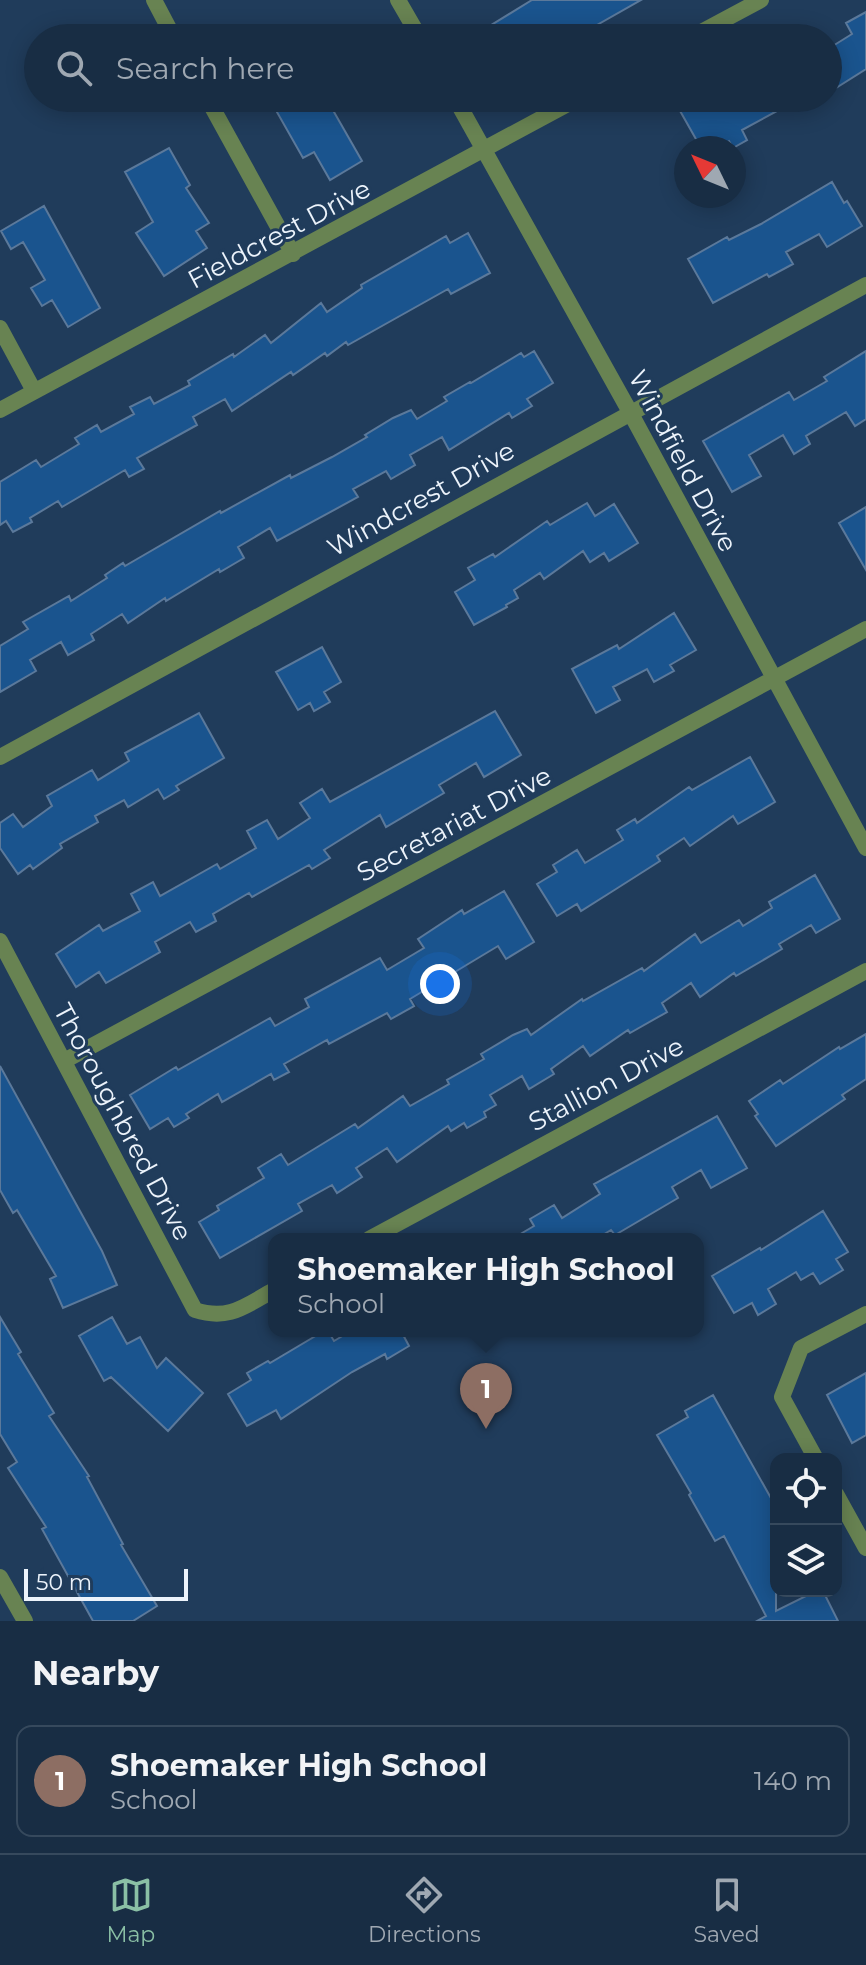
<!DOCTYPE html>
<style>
:root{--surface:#182d44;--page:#25394f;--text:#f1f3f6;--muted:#9fa8b2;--line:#36495d;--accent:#8abfa5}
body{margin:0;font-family:Montserrat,sans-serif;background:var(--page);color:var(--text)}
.controls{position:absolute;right:24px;bottom:24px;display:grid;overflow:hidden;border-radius:16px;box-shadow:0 4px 20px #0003}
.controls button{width:72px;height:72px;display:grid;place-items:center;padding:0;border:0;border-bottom:2px solid var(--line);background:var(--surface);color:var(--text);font:40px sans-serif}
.compass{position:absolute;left:674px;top:136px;width:72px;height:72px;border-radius:50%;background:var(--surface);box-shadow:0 4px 20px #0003;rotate:313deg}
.scale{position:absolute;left:24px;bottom:20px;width:164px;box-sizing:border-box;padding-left:8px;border:4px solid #ecf3fb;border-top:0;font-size:22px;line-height:28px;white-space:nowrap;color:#ecf3fb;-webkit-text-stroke:6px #203c5b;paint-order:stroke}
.you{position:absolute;left:440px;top:984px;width:28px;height:28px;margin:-20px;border:6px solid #fff;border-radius:50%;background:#1a73e8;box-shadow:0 0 0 12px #1a73e833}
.badge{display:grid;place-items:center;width:52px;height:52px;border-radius:50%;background:var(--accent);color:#fff;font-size:26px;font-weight:700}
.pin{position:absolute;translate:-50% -66px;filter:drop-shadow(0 2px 4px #0008)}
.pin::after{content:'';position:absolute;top:42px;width:28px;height:24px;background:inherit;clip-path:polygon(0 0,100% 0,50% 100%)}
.popup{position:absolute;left:268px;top:1233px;width:436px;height:104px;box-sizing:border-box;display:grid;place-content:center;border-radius:16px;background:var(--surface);filter:drop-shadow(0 2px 6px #0005);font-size:26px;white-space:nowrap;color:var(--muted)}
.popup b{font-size:30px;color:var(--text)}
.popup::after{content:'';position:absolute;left:50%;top:100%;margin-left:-16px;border:16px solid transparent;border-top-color:var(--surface)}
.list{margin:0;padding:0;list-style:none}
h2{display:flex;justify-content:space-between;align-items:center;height:104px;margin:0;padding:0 32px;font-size:34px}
h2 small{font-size:26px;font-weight:400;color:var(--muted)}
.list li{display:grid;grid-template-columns:52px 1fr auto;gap:24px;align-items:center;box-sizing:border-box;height:112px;margin:0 16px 16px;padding:0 16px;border:2px solid var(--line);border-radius:16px}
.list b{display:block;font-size:30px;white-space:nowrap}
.list p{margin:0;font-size:26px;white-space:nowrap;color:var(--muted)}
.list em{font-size:26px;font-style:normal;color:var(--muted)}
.icon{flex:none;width:44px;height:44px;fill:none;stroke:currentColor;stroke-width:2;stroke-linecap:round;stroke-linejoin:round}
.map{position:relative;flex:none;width:866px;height:1621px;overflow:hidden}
.search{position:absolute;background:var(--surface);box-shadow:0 4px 20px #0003;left:24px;right:24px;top:24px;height:88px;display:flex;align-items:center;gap:20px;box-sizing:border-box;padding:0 28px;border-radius:44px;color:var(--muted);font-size:30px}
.sheet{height:232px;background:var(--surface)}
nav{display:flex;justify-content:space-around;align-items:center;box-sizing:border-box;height:112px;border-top:2px solid var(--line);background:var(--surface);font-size:22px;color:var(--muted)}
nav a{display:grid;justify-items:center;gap:4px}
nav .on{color:var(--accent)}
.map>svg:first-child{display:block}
.building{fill:#1a548e;stroke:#5b799b;stroke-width:2}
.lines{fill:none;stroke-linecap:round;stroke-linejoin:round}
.minor{stroke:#688352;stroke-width:16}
.labels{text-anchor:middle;stroke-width:6;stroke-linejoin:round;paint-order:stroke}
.street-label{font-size:26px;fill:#ecf3fb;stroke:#203c5b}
</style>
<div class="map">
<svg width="866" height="1621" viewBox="0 0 866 1621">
<rect width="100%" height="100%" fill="#203c5b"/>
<path class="building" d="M532,0H641L574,38L565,26L545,38H470Z
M866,12V69L828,93V49L852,34L846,23Z
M269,98H326L362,161L330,180L314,152L303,158Z
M698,98H701L705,104L716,98H801L742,130L747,140L733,148L729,141L717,148H701L679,109Z
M169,148L190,185L186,188L209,223L196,231L207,248L164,276L136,233L153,222L125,172Z
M832,182L844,203L847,201L862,226L827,247L819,234L786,252L793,264L769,277L767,274L713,303L688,259L727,237L729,240L761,224Z
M44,206L100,308L68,327L52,300L42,306L31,288L45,280L23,242L11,249L1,231Z
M468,233L490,273L451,294L448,289L348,345L346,342L327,356L325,353L293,375L291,372L232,411L225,399L193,417L197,425L137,458L144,469L129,477L125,470L62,507L58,501L30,518L32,522L13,532L6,521L0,525V482L36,460L41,467L79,444L75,438L97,425L101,432L134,414L130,407L150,397L154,404L190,385L188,381L233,354L234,357L265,335L271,343L321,303L327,312L362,288L361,285L446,236L450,243Z
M534,351L553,383L527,399L532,406L512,418L509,413L449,450L442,437L410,455L415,465L391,479L386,471L353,489L358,497L277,541L270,528L238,547L244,558L220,572L219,569L166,601L165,598L128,623L122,614L91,634L94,640L68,655L61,642L30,660L36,671L0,692V646L28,629L23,622L69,596L71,601L107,578L105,575L123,563L125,566L220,511L221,513L290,475L291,478L332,457L367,437L365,435L393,418L411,410L417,419L447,401L444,397L470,382L471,383L521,353L524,357Z
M866,351V419L855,426L846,412L806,436L810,444L794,454L783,435L749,455L761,476L732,492L703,441L789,392L794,400L827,381L824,377Z
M587,503L595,516L614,504L638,543L609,561L604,553L590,562L583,551L544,579L540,573L514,590L518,598L506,605L507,607L474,625L455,592L475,580L468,568L493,554L495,557L547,521L550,525Z
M866,507V570L839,523Z
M674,613L696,650L670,665L674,671L654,682L647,669L613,687L620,700L596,713L572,669L617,645L619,649Z
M322,647L341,682L324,692L330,702L314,711L310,703L298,710L276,672Z
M495,711L521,755L484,777L476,763L439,785L444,793L386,827L380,815L324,850L330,858L312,869L309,865L252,897L249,893L213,914L216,921L196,932L190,922L155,942L160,952L106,983L99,972L76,987L56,954L99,925L103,931L140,911L131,894L153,882L160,896L217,864L220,869L256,848L247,831L267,820L278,839L310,818L300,803L322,789L330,802Z
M199,713L224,758L176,786L179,790L164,799L158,789L128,807L124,800L95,816L98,822L60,844L62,848L33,869L30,865L18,874L0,848V823L13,814L23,827L52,806L47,796L92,770L98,780L129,761L125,753Z
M750,757L775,802L738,824L733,816L690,846L684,838L657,856L660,861L616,889L581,911L577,904L557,916L537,884L557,872L553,865L577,850L585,863L623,840L617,830L635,819L637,823L689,787L692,790Z
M815,875L840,919L816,933L811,925L779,944L782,949L736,976L734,973L700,997L691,983L662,1003L667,1012L630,1033L628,1030L590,1056L583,1046L551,1069L554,1074L529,1089L522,1076L490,1095L496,1105L484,1112L486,1117L467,1128L464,1123L451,1131L448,1126L397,1162L387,1148L356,1168L362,1177L337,1193L332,1185L298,1204L302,1211L220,1258L199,1222L219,1210L217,1206L264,1178L258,1168L281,1154L288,1165L355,1124L358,1128L403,1096L410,1106L449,1084L447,1080L484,1059L481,1054L513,1035L527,1029L531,1035L582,999L583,1001L642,968L644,971L695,934L701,943L739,920L743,926L772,908L769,902Z
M504,891L534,942L506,959L498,946L410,999L414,1006L391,1019L387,1013L329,1044L327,1040L284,1064L289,1072L274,1080L271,1074L222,1102L218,1094L186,1114L189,1118L174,1127L168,1118L150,1129L130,1095L176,1067L178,1070L270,1018L275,1026L309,1007L305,999L380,958L387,970L424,948L418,939L462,910L464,914Z
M866,1034V1079L842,1095L845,1099L776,1146L755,1116L758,1114L749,1101L780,1080L783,1084L839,1047L840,1049Z
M0,1066L102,1251L117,1285L63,1308L50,1279L56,1276L17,1210L13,1213L0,1190Z
M717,1116L747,1168L711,1188L701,1170L672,1187L678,1198L615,1235L611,1230L596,1239H512L534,1226L530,1219L554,1205L562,1218L600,1194L594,1184Z
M823,1211L848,1252L836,1259L843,1270L820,1284L813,1273L801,1280L796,1272L768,1289L776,1304L758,1315L752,1303L734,1313L712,1276L760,1248L761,1250Z
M0,1317L21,1352L18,1354L54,1413L49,1416L89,1476L87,1477L123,1544L121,1545L157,1606L133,1621H93L42,1529L46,1527L8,1468L17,1462L0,1434Z
M112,1317L127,1344L140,1337L157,1368L166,1358L203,1393L168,1431L111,1377L104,1381L79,1336Z
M324,1331H328L334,1341L351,1331H401L409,1346L387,1359L385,1354L352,1372L281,1419L276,1410L247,1426L228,1394L251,1380L247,1373L268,1361L270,1363Z
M866,1373V1435L852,1443L827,1395Z
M713,1395L776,1507V1611L816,1591H823L838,1621H757L766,1616L724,1536L715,1541L689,1495L691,1493L657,1435L688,1417L685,1411Z"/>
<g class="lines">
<path class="minor" d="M154,0L174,38
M398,0L420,38
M690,38L761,0
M207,98L293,254
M455,98L630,412L866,848
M0,328L34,391
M0,410L579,98
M0,757L866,285
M0,941L195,1310C229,1321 245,1306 274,1290
M64,1061L866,629
M369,1239L866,971
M816,1459L782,1397L801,1348L866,1314
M836,1494L866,1548
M0,1577L25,1621"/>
</g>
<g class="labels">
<g class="street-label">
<text transform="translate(279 234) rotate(-28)" y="9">Fieldcrest Drive</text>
<text transform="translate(683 461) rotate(62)" y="9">Windfield Drive</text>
<text transform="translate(421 499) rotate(-29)" y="9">Windcrest Drive</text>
<text transform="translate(454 824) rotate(-28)" y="9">Secretariat Drive</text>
<text transform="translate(606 1084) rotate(-28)" y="9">Stallion Drive</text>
<text transform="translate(123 1122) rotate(62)" y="9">Thoroughbred Drive</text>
</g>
</g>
</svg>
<div class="controls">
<button><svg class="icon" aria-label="locate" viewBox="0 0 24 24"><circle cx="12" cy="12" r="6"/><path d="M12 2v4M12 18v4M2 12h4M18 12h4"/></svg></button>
<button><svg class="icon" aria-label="layers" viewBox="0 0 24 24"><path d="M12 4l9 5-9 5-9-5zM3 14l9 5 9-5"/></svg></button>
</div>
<svg class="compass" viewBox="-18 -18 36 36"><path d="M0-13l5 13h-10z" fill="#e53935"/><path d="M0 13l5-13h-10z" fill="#9fa8b2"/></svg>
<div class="scale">50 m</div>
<div class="you"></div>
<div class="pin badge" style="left:486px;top:1429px;background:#8d6e63">1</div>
<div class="popup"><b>Shoemaker High School</b>School</div>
<div class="search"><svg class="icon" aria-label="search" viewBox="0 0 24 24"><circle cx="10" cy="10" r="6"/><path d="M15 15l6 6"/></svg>Search here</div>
</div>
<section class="sheet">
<h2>Nearby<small></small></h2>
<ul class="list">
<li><span class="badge" style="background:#8d6e63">1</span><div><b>Shoemaker High School</b><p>School</p></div><em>140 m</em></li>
</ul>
</section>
<nav>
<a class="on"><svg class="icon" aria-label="map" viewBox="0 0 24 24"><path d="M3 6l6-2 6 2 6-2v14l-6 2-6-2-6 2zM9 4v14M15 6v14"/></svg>Map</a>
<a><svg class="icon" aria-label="directions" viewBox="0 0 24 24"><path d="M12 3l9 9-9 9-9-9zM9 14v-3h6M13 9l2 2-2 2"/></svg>Directions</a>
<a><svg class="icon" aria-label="saved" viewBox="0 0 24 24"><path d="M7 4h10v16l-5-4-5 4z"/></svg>Saved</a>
</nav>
